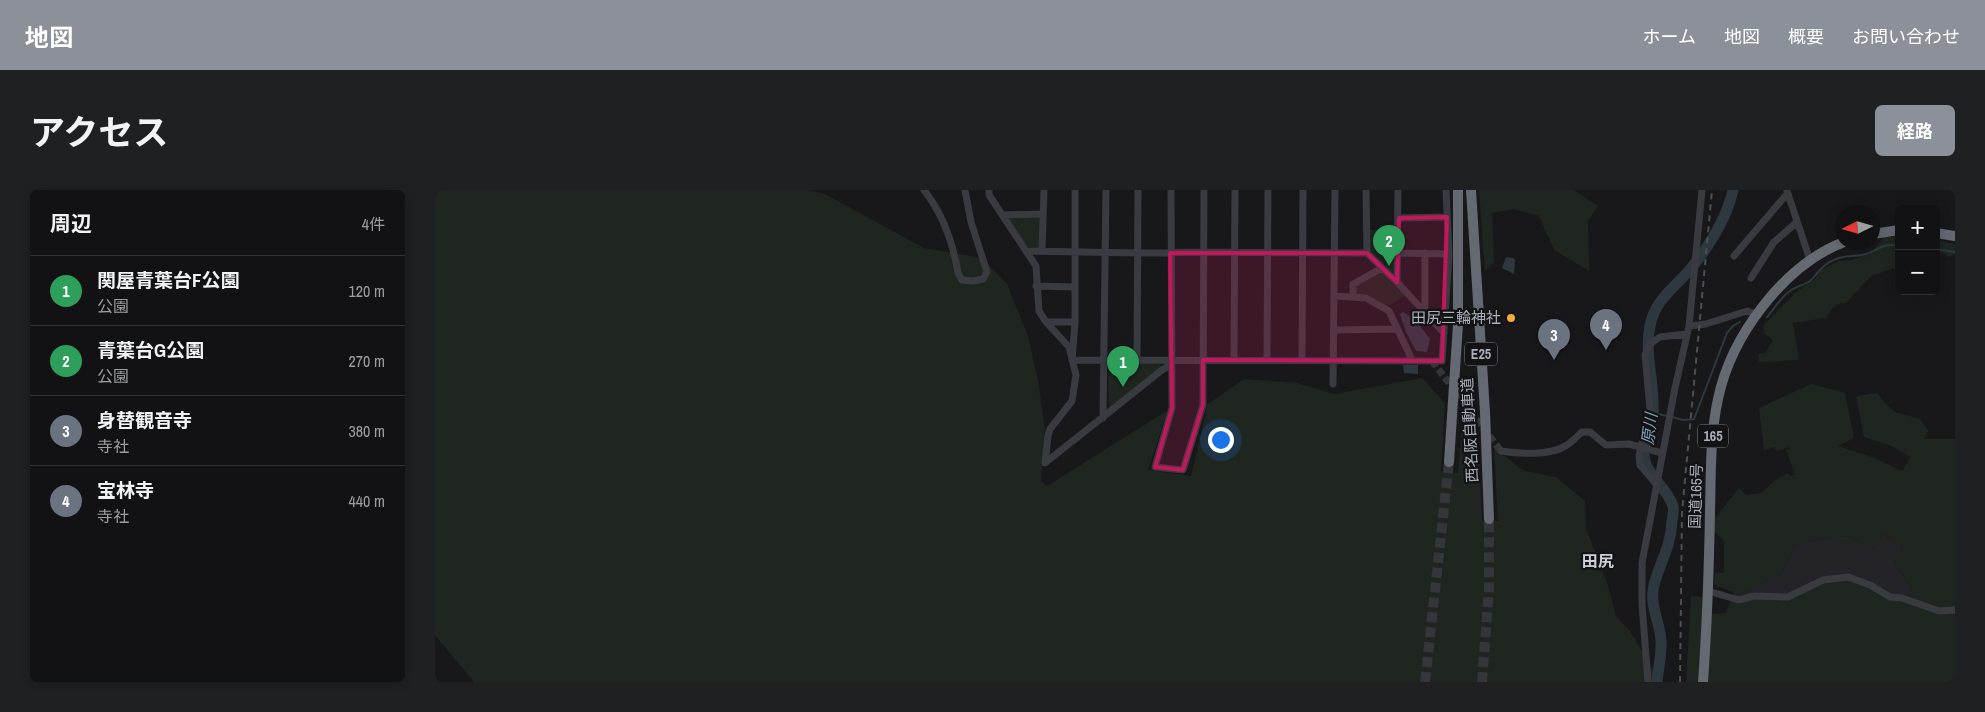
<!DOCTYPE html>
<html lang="ja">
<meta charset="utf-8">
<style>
:root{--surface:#121214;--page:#1f2022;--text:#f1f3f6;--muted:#9c9ea0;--line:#313234;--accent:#8c9099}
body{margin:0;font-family:"Archivo Narrow","Noto Sans JP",sans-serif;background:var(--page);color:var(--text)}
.controls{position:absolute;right:15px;top:15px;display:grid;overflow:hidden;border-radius:8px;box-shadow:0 2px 12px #0003}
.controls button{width:45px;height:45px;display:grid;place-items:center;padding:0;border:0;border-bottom:1px solid var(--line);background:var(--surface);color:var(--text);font:25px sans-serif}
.compass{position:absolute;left:1400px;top:15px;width:45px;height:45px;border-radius:50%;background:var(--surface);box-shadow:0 2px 12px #0003;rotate:265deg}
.you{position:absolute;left:785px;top:249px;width:18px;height:18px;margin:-12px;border:4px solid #fff;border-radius:50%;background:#1a73e8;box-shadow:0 0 0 8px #1a73e833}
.badge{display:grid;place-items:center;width:32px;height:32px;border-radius:50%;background:var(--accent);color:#fff;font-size:16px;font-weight:700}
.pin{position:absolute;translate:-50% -41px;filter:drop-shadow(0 1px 2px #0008)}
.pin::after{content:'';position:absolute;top:26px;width:18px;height:15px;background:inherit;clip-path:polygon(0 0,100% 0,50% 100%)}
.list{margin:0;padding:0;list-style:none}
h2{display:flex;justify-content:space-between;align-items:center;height:65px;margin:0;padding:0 20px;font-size:21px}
h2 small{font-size:16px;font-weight:400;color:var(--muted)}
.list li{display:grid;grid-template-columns:32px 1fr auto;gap:15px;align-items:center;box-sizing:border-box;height:70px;padding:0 20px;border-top:1px solid var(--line)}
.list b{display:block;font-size:19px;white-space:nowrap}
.list p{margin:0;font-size:16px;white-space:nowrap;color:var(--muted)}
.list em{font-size:16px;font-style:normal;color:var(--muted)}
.map{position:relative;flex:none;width:1520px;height:492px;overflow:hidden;border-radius:8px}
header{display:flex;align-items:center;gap:30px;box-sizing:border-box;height:70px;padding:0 25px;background:var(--accent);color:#fff}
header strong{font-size:24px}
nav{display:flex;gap:28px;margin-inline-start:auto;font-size:18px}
.intro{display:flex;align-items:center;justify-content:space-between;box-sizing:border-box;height:120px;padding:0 30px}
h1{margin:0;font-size:35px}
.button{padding:12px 22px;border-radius:8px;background:var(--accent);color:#fff;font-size:18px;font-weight:700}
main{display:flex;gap:30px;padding:0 30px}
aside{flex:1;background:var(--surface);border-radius:8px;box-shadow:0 2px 12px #0003}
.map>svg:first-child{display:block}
.built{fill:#242428}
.green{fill:#1e261f;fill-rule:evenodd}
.water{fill:#2e383f}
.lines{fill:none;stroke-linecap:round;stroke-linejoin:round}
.stream{stroke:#2e383f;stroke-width:2}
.river{stroke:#2e383f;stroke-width:11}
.minor-tunnel{stroke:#35363b;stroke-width:7;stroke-dasharray:7 3.5;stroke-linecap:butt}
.highway-tunnel{stroke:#35363b;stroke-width:10;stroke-dasharray:10 5;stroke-linecap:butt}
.minor{stroke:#393b40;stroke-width:7}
.highway{stroke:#656971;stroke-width:10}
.rail{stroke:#4c4f55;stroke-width:2;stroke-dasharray:6 5;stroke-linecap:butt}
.marked{fill:#c2185b;fill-opacity:0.2;stroke:#c2185b;stroke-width:4;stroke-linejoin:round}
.poi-dot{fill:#f4ac37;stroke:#131316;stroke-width:2}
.labels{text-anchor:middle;stroke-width:4.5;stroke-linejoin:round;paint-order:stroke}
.shield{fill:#131316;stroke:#7d8189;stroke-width:1}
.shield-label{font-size:14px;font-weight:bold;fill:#abb0ba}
.poi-label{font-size:15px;fill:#abb0ba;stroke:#131316;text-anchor:end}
.street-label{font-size:15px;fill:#abb0ba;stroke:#131316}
.water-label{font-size:16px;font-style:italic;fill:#82a0b5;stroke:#131316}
.neighbourhood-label{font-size:16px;font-weight:bold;fill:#cccfd6;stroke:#131316}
</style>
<header>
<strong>地図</strong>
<nav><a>ホーム</a><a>地図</a><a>概要</a><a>お問い合わせ</a></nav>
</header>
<div class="intro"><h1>アクセス</h1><a class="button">経路</a></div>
<main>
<aside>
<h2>周辺<small>4件</small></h2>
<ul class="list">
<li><span class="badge" style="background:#2e9e5b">1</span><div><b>関屋青葉台F公園</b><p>公園</p></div><em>120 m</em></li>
<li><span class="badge" style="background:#2e9e5b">2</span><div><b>青葉台G公園</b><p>公園</p></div><em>270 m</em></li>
<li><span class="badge" style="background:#6b7280">3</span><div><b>身替観音寺</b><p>寺社</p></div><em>380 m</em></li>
<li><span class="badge" style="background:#6b7280">4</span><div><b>宝林寺</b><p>寺社</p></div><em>440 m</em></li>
</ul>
</aside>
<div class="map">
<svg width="1520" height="492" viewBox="0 0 1520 492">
<rect width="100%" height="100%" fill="#18181b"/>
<path class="built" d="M1448,344L1467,356L1459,373L1477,398L1467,408L1353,407L1309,401L1345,385L1361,356L1376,351L1410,346L1439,359Z"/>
<path class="green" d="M0,0H373L390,4L489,58L547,68L572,94L593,146L603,191L610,239L606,291L612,296L733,220L713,280L756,286L773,214L809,189L862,193L899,204L987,188L1010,213L1006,281L1023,283L1029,208L1042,220L1047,331H1063L1059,258L1089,281L1121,287L1150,311L1151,338L1173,396L1181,426L1195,441L1225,492H39L0,445Z
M1044,0H1139L1163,16L1153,31L1154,81L1119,60L1104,26L1079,19L1057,23L1059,72L1050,81Z
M583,27L604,28L607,31L605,57L602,59L592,57L572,28Z
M934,40H961L960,88L934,63Z
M1464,46V86L1459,78L1436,86L1411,113C1400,113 1396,119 1391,128L1358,133L1364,170L1324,172L1323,164L1330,163L1338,150L1329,143V135L1360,103L1381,88L1386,80L1404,71L1417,70L1435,64L1449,47Z
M1501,50L1520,54V64L1514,67L1506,62L1504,64L1501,63Z
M947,80L971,105L951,117L931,104L920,105V95Z
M679,172L725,174L726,178L676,219L674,216L673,176Z
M1376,194L1410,203L1419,248L1403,256L1440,268L1467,281L1476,267L1456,256L1429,247L1421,206L1442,203L1451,214L1460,222L1485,229L1493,241L1489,249H1520V492H1251L1256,406L1267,407L1275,424L1291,423L1299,402L1279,395L1280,383H1289V351L1279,341L1280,328L1304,298L1311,305L1327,303L1340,290L1353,283L1355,286L1360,284L1351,260L1355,259V257L1341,261L1340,257L1329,260L1324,218ZM1448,344L1467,356L1459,373L1477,398L1467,408L1449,403L1413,387L1388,390L1353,407L1310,401L1345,385L1361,356L1376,351L1410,346L1439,359Z"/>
<path class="water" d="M1071,67L1078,68L1080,70L1079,84L1067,78Z
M968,122L981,131L995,149L992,162L981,161L971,142L965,124Z
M968,175H983V184L969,183Z"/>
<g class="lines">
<path class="stream" d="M1501,59L1520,62
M1332,127C1339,119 1346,107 1355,101C1362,95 1372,96 1378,88C1385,80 1390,73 1401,69C1410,65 1421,67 1431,64C1443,60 1450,52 1464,56
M1218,223L1232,226
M1237,227L1248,230L1259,229L1292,143L1298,136L1305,132"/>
<path class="river" d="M1222,492C1223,479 1227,464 1226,451C1225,432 1214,415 1219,395C1225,372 1236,357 1237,331C1238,326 1239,320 1238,316C1233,299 1213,286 1210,271C1206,256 1217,238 1218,223C1220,194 1209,165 1215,136C1219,112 1237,99 1253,82C1273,58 1291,31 1298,0"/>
<path class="minor-tunnel" d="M997,171L1066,261"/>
<path class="highway-tunnel" d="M990,492L1014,272
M1047,492L1054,398V329"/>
<path class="minor" d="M489,0C508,24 518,53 523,83L527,90L538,91L548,89L552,82L536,32L530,0
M554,0V5L601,76L604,121L611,132
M640,0V132L637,170L1007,171L1014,64L1011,0
M736,0L737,218L720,277L748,280L768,215L769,0
M931,0L932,63
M1352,1L1375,70
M567,25L608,24
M964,28L1012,27
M591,61L703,63L769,62L932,63L962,92L1009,143
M607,61L609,0
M963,63L1014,64
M1299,66L1352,4
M1316,88L1339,52L1361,33
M962,92L963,0
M601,96L640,97
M900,106L931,108L954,121L977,170
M918,107V94L947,78
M990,123V63
M640,132H611L634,157L641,185L637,211L615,239L613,246L610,273L727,180L735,175
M1254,136L1271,134L1312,121L1323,125
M899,140L962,139
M702,169L703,0
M799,170L800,0
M832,170L833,0
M867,170L868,0
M898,194L900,0
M668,228L671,0
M1066,261C1085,264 1116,266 1132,255C1137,252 1142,246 1147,242H1155L1171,255L1194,254L1227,263
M1221,294L1205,275L1204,266L1215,219L1210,165L1215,154L1225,147L1252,144
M1273,401L1304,410L1319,406L1353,407L1388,390L1413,387L1435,395L1455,407L1467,408L1504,421L1520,420
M1213,492L1207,414V373L1240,198L1254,136L1267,0"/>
<path class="highway" d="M1036,0L1050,222L1054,329
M1501,43L1520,46
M1438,44L1464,40
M1014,272L1023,134V0
M1268,492C1272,435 1274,379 1275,322C1276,284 1275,245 1283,209C1296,146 1349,75 1409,52"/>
<path class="rail" d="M1245,492L1247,322L1277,0"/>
</g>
<path class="marked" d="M1012,27L1007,171L768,170V215L748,280L720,277L737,218L735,63H932L962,92L964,28Z"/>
<circle class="poi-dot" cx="1076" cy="128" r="5"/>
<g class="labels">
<g class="shield">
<rect x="1030" y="152.5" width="32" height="23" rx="4"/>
<rect x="1263" y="234.5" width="30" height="23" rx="4"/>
</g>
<g class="shield-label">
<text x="1046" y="169">E25</text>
<text x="1278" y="251">165</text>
</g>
<g class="poi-label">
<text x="1066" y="133">田尻三輪神社</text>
</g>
<g class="street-label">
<text transform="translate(1035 240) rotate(-93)" y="5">西名阪自動車道</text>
<text transform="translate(1261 306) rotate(-88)" y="5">国道165号</text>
</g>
<g class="water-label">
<text transform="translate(1214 239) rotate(-83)" y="6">原川</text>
</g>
<g class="neighbourhood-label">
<text x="1163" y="377">田尻</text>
</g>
</g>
</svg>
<div class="controls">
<button>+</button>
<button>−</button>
</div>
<svg class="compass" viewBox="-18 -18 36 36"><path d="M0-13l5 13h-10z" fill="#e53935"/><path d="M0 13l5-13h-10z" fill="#9c9ea0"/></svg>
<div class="you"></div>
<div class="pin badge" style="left:688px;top:197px;background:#2e9e5b">1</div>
<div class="pin badge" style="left:954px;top:76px;background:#2e9e5b">2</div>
<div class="pin badge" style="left:1119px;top:170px;background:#6b7280">3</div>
<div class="pin badge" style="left:1171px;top:160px;background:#6b7280">4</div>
</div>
</main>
